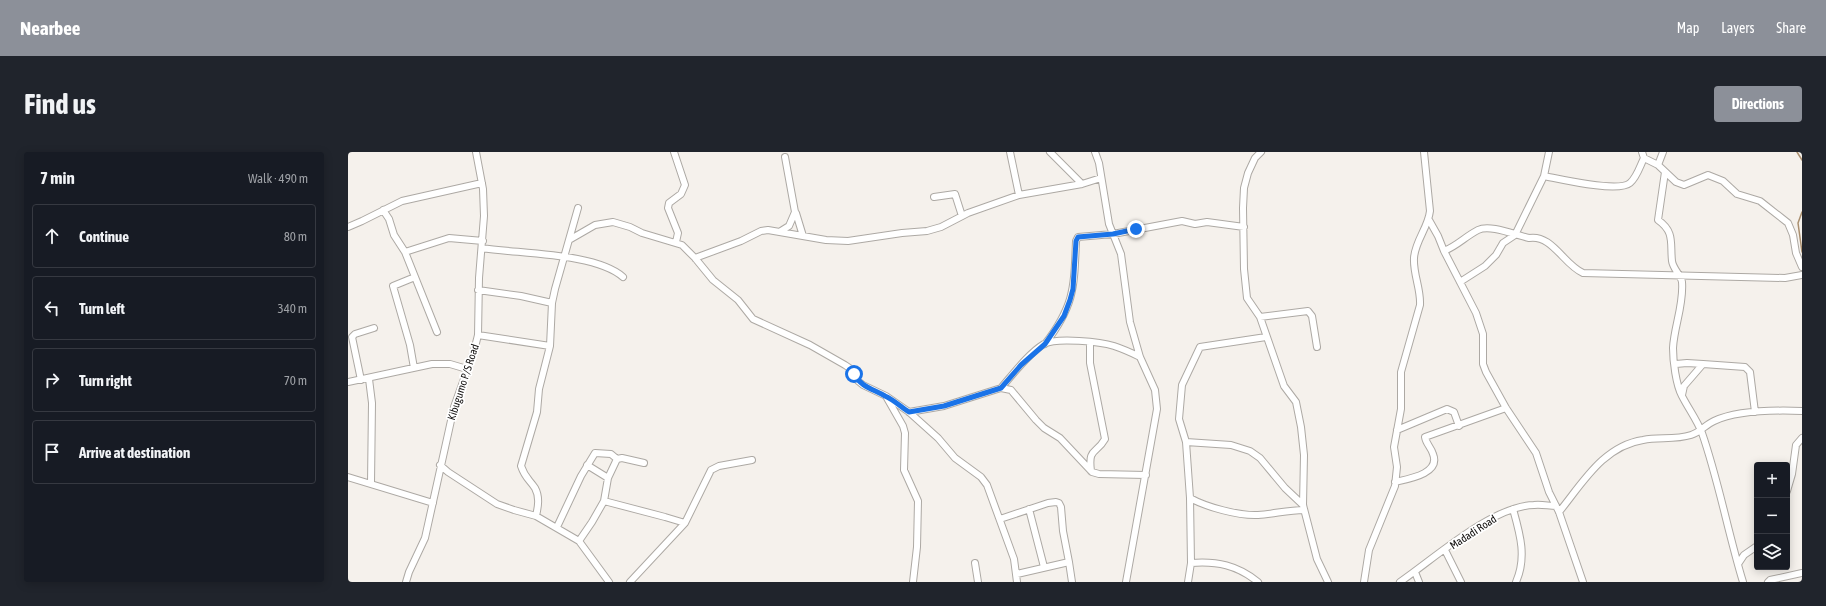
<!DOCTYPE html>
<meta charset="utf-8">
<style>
:root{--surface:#171b24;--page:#20242c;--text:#f1f3f6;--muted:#9ea1a6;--line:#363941;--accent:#8c9099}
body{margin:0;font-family:"Asap Condensed",sans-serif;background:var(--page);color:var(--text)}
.controls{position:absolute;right:12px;bottom:12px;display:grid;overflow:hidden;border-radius:4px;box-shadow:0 2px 10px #0003}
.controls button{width:36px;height:36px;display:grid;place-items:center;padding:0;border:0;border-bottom:1px solid var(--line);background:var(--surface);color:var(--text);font:20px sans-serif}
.stop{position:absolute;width:12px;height:12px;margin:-9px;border:3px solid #1a73e8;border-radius:50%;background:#fff}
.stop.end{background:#1a73e8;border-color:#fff;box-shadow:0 1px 4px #0008}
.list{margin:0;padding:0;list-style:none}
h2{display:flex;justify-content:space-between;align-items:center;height:52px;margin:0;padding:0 16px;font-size:17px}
h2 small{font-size:13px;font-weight:400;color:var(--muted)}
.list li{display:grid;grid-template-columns:26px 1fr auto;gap:12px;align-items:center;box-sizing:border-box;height:64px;margin:0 8px 8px;padding:0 8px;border:1px solid var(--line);border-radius:4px}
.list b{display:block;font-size:15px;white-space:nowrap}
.list em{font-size:13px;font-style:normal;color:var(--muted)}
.icon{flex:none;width:22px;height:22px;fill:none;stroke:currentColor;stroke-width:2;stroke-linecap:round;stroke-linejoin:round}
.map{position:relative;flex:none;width:1454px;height:430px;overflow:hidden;border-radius:4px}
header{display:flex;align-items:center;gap:24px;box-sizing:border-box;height:56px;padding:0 20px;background:var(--accent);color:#fff}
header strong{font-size:19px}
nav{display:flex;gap:22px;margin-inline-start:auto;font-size:14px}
.intro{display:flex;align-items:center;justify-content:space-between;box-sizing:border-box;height:96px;padding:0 24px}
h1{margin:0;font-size:28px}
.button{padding:10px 18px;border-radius:4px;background:var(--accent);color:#fff;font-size:14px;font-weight:700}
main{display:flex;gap:24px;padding:0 24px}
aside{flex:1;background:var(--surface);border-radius:4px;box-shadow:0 2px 10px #0003}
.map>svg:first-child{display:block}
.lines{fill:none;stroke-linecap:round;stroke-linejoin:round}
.stream{stroke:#aa8f6f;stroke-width:1.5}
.street-casing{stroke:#ada9a4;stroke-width:8}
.street{stroke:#fff;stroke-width:6}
.route{stroke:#1a73e8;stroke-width:5}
.labels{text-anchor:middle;stroke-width:3.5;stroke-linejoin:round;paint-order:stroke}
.street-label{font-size:11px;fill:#0e0c0b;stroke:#fff}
</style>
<header>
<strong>Nearbee</strong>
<nav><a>Map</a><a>Layers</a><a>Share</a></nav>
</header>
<div class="intro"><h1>Find us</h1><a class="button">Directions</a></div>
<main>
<aside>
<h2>7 min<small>Walk · 490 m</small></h2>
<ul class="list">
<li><svg class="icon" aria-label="ahead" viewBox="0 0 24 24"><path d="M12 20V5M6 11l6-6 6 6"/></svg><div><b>Continue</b></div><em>80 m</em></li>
<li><svg class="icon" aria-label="left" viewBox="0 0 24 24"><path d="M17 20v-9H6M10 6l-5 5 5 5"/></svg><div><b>Turn left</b></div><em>340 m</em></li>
<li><svg class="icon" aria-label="right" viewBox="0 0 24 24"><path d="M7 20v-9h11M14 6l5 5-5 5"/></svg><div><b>Turn right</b></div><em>70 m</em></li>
<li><svg class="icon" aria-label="arrive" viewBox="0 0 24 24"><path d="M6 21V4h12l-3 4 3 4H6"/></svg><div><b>Arrive at destination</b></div></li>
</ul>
</aside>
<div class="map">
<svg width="1454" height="430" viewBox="0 0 1454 430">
<rect width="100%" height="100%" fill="#f5f1ec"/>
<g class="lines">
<path class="stream" d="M1449,0L1454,8
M1454,60L1450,71L1454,100"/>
<g class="street-casing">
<path id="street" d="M326,0L337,33L333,42L321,51L320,56L330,81L328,90
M662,0L671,43
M702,0L734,32
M747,0L751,11L761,72L773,102L782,170L792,205L807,238L809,257L778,430
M913,0L907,6L900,21L896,36L895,56L896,117L899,146L912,165L936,234L948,250L953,275L956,303L955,353L969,407L980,430
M1294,0L1296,6L1310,13L1328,30L1336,33L1360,23L1375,29L1389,42L1412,49L1440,71L1445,83L1448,101L1454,115
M1310,13L1315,0
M1317,20L1310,68C1327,80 1322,91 1324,109C1325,117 1333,123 1334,130C1336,152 1326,175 1325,196C1325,209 1328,233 1334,244C1340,256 1349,268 1354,281C1371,330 1380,381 1395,430
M1196,24C1212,27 1270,41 1282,31C1289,25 1292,14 1296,6
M586,45L607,42L614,64
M35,58L41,67L46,83L57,100L89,180
M448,61L455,84
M1081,68L1090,84L1096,99L1128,161L1135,182V212L1138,220L1158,256L1188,301L1201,340L1211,360L1235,430
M0,75L14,69L54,49L134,31
M433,79L441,74L447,60L437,5
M221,88L247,73L265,70L282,75L294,81L334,93L347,106L365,128L390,148L405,167L462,193L497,213L503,217L510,229L515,233L538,244L561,260L590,286L607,306L633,325L639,333L666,407L669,430
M134,96C172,102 248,101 275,125
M1096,99C1109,94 1118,84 1130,78C1142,72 1167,83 1181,86C1204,82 1216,113 1235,121L1437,126L1454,123
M57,100L101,86L135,89
M347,106L393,89L413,79L420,78L478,88L500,89L554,81L579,79L593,75L620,61L671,43L734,32L753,26
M1112,130L1137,114L1148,103L1155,91L1167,83L1196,24L1201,0
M130,138L173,144L204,151
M912,165L960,159L964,164L969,195
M130,183L202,194
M918,185L852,195L834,233L831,267L838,290L842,346C858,355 891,364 910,363C926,362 940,358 956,358
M742,191V211L757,287C748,303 740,295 743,319
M697,192C727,153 726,135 728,89L730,85L765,82L834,69L847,72L859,70L896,75
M1328,212L1339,211L1355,212
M66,216L62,193L45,134L67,125
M21,227L24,251L23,331
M13,228L4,185L7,182L26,176
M0,230L84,212H102L119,217
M653,236C665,222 681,201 696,192C709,185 753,190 766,194C775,197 784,201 792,205
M1334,243L1336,234L1355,212L1397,215L1402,220L1407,260
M539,246L555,274L557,281L556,318L570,349L569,395L565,430
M561,260L596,254L653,236L663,238L688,268L696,276L712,286L744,320L751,322L798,323
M1049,278L1099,257L1106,260L1111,274
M838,290L883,293L902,299L912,306L937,336L955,353
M92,313L100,320L149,352L166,358L188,364L231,389L261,430
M239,313L260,326
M0,325L85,351
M1047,330C1060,327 1093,322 1085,302C1083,295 1078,292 1077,285L1158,256
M1439,339L1444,322L1448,293L1454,286
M256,349L317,365L337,371
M681,357L696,415
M1165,357C1172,382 1179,405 1168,430
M1211,360C1234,332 1255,294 1295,288C1311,285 1327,288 1343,283C1353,280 1357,273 1366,269C1390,258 1429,258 1454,259
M188,364C190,355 192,345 187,336C181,327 177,326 173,314L189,260L191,237L202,194L204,151L207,137L230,56
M652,367L700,351L708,350L711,351L713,355L715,379L721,410
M209,375L233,324L247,301L263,302L269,307
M231,389L244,370L256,349L260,326L269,307L274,306L296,311
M1097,398L1113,430
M627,411L630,430
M843,411C869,409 889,413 910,430
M1390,412L1396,403L1409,394
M1067,420L1071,430
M669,422L721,410L724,430
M58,430L61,420L77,386L106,255L126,199L130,183L131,126L136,64L135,37L128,0
M282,430L337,371L363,318L371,314L404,308
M840,430L843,411L842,346
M1016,430L1021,398L1047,334L1049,315L1046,295L1053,257V220L1072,153C1073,137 1065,122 1066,106C1067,89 1080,76 1082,59L1076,0
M1052,430C1087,406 1144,354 1186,353C1193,352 1201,354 1208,354
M1420,430L1422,428L1454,421"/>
</g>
<use href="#street" class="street"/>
</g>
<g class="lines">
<path class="route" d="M506,222C513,235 525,237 537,244C546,248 553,255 561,260L596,254L653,236L673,213L697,192L716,164L722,148L725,137L728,89L730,85L765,82L788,77"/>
</g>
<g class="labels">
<g class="street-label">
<text transform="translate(115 230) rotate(-72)" y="4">Kibugumo P/S Road</text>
<text transform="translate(1125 380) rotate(-33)" y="4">Madadi Road</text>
</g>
</g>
</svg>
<div class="controls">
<button>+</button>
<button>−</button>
<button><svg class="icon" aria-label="layers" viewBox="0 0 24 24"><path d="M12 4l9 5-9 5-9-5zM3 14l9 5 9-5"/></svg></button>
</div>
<div class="stop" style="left:506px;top:222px"></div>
<div class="stop end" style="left:788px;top:77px"></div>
</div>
</main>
